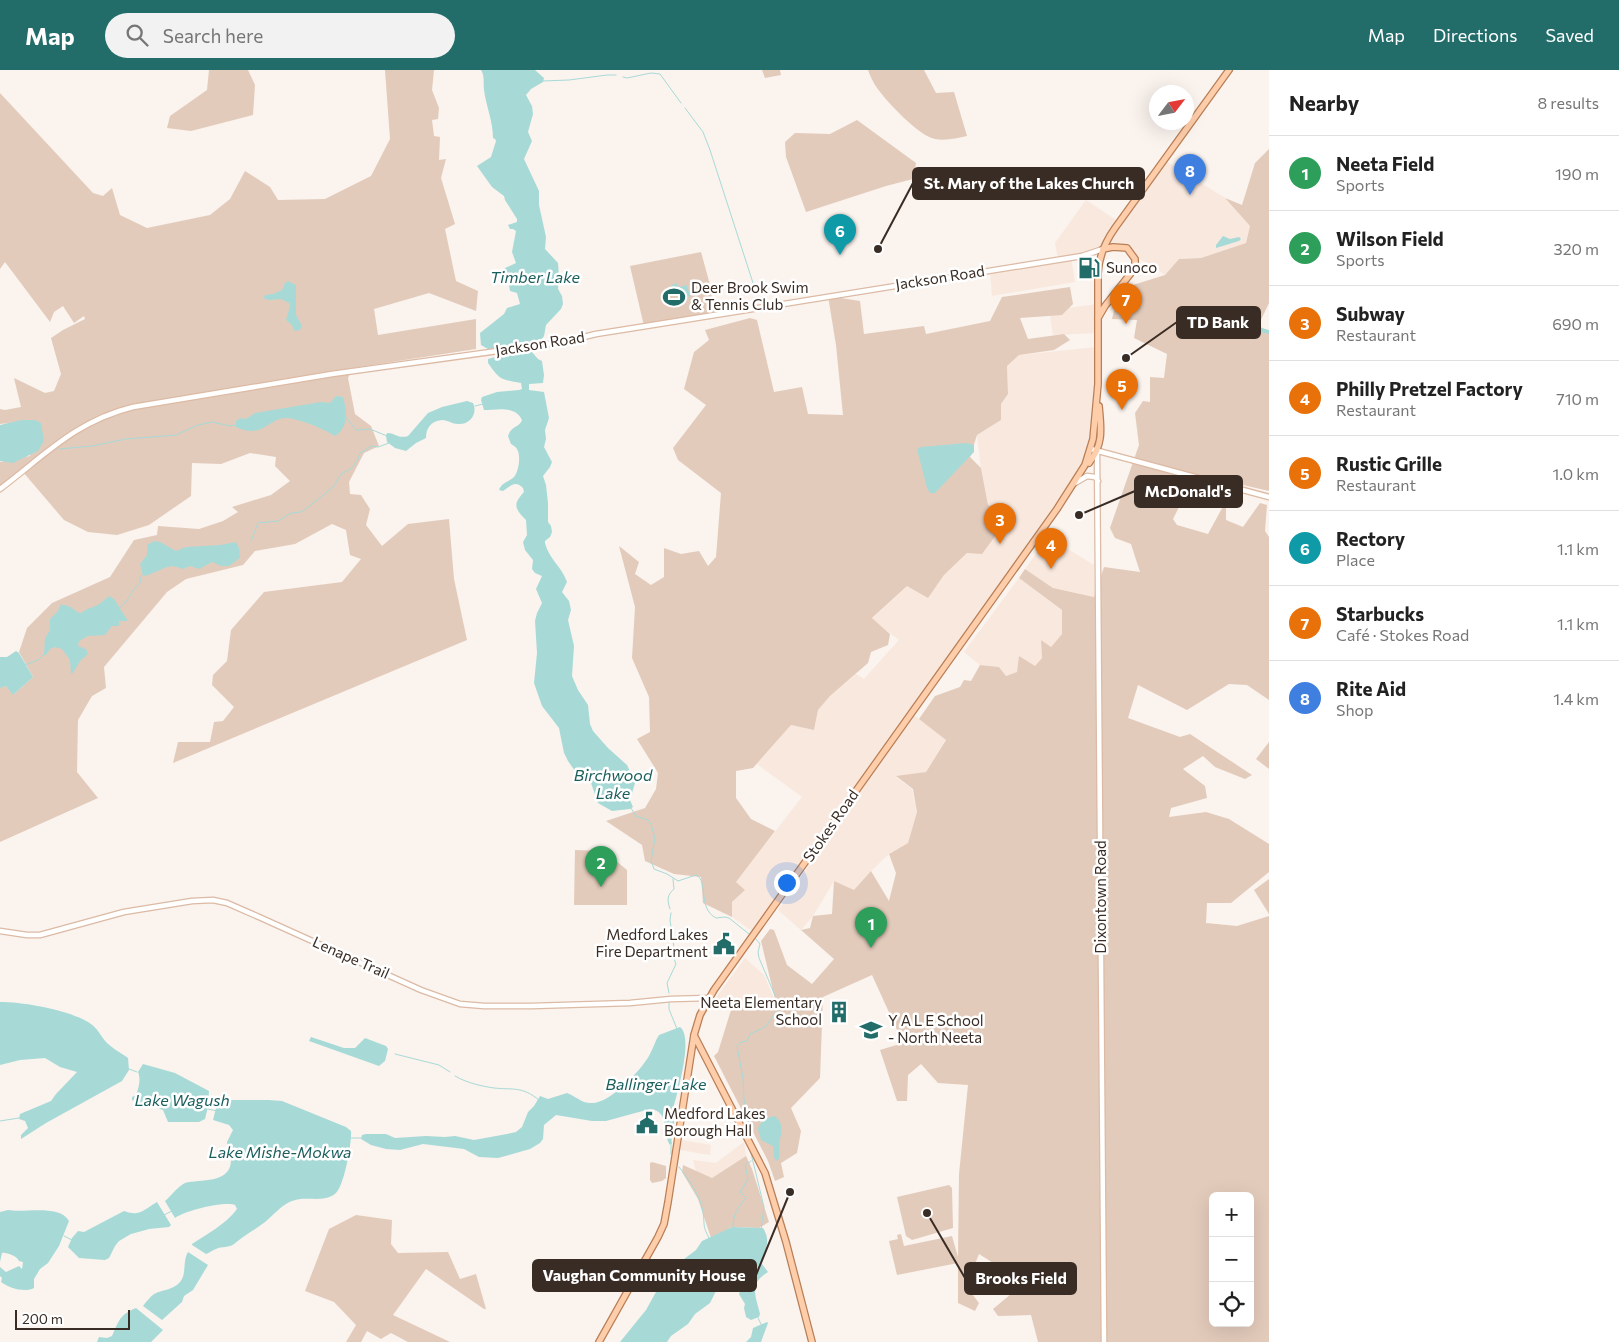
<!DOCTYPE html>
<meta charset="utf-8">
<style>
:root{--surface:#fff;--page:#f2f2f2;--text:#222;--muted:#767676;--line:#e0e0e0;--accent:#226d6a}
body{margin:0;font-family:Commissioner,sans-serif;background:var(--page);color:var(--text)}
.controls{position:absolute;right:15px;bottom:15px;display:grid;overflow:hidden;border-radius:8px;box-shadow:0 5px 20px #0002}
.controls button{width:45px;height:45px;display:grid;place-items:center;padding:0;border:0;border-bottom:1px solid var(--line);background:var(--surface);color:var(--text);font:25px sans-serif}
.compass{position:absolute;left:1149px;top:15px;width:45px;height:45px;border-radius:50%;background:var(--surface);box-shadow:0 5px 20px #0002;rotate:58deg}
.scale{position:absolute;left:15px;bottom:12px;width:115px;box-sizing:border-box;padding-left:5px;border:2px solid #392c24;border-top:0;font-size:14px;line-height:18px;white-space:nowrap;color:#392c24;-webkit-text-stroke:4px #fff;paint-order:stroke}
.you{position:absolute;left:786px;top:812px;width:18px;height:18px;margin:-12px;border:4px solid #fff;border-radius:50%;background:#1a73e8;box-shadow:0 0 0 8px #1a73e833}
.badge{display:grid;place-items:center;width:32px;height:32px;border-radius:50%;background:var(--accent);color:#fff;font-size:16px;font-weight:700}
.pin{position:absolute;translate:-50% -41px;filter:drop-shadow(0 1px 2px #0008)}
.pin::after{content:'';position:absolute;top:26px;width:18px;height:15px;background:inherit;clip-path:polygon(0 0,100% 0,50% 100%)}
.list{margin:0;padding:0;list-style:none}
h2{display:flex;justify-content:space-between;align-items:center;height:65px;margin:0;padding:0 20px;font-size:21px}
h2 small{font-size:16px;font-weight:400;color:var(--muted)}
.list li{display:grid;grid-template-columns:32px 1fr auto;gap:15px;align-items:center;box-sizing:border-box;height:75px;padding:0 20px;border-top:1px solid var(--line)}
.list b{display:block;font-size:19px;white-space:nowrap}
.list p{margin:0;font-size:16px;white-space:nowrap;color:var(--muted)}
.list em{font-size:16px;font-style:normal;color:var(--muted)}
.icon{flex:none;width:28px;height:28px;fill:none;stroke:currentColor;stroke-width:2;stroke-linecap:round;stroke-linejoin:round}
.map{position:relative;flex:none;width:1269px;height:1272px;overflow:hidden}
header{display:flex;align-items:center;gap:30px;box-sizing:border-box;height:70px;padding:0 25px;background:var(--accent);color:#fff}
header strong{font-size:24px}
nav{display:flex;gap:28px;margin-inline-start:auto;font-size:18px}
.search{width:350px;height:45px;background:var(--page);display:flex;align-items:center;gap:12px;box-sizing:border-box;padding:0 18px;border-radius:28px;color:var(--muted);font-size:19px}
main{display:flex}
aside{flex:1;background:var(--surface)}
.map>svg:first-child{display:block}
.built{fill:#f9e8de}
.green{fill:#e3cbbb;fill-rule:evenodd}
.water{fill:#a7dad7}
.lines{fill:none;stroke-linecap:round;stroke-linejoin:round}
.stream{stroke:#a7dad7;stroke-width:1}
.canal{stroke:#a7dad7;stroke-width:4}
.minor-casing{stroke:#dcbaa4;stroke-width:7}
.major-casing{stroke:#b87f57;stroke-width:8}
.minor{stroke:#fff;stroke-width:4.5}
.major{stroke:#fecdaa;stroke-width:5.5}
.labels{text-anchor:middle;stroke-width:5;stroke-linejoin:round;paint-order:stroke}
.poi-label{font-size:15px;fill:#392c24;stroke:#fff;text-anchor:start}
.street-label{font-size:15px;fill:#392c24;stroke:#fff}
.water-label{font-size:16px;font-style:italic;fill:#1b5f5c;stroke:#fff}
.leader{fill:none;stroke:#392c24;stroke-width:2}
.callout-dot{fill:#392c24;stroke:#fff;stroke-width:2}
.callout{fill:#392c24;stroke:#392c24;stroke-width:2}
.callout-label{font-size:16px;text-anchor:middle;font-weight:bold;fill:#fff}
</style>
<header>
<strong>Map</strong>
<div class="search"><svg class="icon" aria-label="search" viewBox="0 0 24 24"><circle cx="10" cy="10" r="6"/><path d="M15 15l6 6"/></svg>Search here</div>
<nav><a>Map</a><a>Directions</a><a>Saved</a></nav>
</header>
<main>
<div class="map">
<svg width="1269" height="1272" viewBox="0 0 1269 1272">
<rect width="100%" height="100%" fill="#faf3ee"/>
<path class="built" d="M1164,90L1225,128L1250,156L1246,173L1201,188L1179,189L1165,205L1121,177L1071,188L1075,212L992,226L990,200L1058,189L1055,173L1086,130L1119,152Z
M1098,234V263L1053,265L1050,245H1062L1069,238Z
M1098,277L1096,342L1085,395L755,863L732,847V832L745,820L736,812L802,727L757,694L791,655L814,660L818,640L830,626L856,604L864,609L899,570L872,549L907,516L928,527L944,505L967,483L1002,441L988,435L981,398L977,365L1001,350V334L1008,324L1007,296L1019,285Z
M1048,467L1094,495L1095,527L1053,518L1025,499Z
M1019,508L1062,540V564L1050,578L1041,570L1042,588L1035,596L1006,606L999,597L980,595L964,582Z
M914,645L946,669L926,702L896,707L912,719L917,742L908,773L890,783L871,801L854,821L834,811L813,846L801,860L778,840Z
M745,888L764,905L776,933L731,940L715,929Z
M681,1070L711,1075L710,1085L680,1080Z
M744,1072L746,1086L712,1108L697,1105L693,1090L716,1093Z"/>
<path class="green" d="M209,0H248L255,15L253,45L191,61L167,58L170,46L207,20Z
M385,0H434L432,20L439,38L438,49L432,50L434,66L440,67L439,90L446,89L441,108L455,154L445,159L456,211L478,221L476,241L429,223L374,239L378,265L476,249V279L353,298L348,308L355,344L371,356L379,376L364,383L349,412L350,424L361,425L370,439L366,455L382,476L408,454L449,449L454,509L467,570L173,693L178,672H210L214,652L223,651L234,637L212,615L213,605L227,591L231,560L264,522L342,512L361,489L350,485L346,460L332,454L295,474L255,481L243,495L186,509L167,522L104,597L106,618L92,626L78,650L77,702L98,728L0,772V617L6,616L14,624L33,607L19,582L27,558L52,533L110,507L134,470L157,465L158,456L199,459L223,451L238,442L232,437L271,425L290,411L275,396L276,387L250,383L221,394L192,393L191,426L149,455L117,465L88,462L64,450L23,402L0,419V392L30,386L35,350L0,354V339L5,340L21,337L14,308L45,323L54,321L61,304L51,268L63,260L85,249L84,246L74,253L63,236L54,242L50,252L5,192L0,199V23L93,123L103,126L112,118L120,145L147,158L210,145L230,129L245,101L270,117L278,130L325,129L371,106L390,69Z
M762,0H780L781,5L765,8Z
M868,0H924L936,23L954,22L967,66C957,68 946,71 935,69C919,66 887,32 877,18C873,12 870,6 868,0Z
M857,50L916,93L913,109L886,116L806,142L786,87L785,72L795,63L830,64Z
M1269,79V233L1258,256L1269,261V421L1217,409L1189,417L1173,449L1177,455L1208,464L1226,431V450L1243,457L1260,433L1267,435L1265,461L1269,467V630L1247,615L1229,614L1187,640L1138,615L1128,648L1180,667L1190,664L1252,705L1245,709L1215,697L1203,686L1183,699L1205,716L1207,728L1171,738L1169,747L1206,742L1229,749L1269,774V802L1231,833H1207L1206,853L1237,856L1269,846V1272H1038L1031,1245L998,1246L993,1239L1017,1219L1001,1198L979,1184L966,1216L979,1233L975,1241L958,1233V1193L897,1205L889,1171L898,1169L897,1165L901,1164L904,1176L952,1166L958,1187L959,1104L968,1015L938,1013L921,994L908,1005L907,1031H897L880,980L903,973L872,905L823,927L820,1008L791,1038L801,1061L797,1083L781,1093L784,1107L775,1111L768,1091L714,986L718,982L731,940L776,933L761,871L770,859L774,860L787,895L812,914L834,889L801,860L810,858L813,846L832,844L834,811L854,820L871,801L889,831L896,803L889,784L908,773L917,742L913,719L896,706L926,702L946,670L919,649L935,626L960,617L964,610L971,611L980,595L999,597L1006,606L1017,602L1019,586L1035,596L1042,588L1041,570L1051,577L1062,564V540L1019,508L1025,499L1053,518L1094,527L1104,497L1140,502L1131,474L1115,468L1110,458L1139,375L1135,343L1143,331L1150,332V307L1164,308L1167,284L1134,268L1137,250L1112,249L1114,241L1133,215L1165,205L1179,189L1201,188L1246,173L1250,156L1225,128L1242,135L1255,93ZM1213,1126H1250V1253H1213Z
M701,182L709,211L715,245L644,256L630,196Z
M1070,217L1073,234L1062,245L1020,248L1028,269L1064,264L1070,270L1054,280L1019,285L1007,296L1008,324L1001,334V350L977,365L970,387L981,398L988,435L1002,441L1007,450L982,484L967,483L944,505L928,528L907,516L872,548L890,564L888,575L871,582L868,593L830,626L818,640L814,660L791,655L753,698L736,701V728L751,749L775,761L736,812L745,820L732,832V847L703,833L701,807L674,804L645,791L642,775L606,751L645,738L656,719L658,703L637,669L650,662L649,627L632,588L635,537L619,476L639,492L635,504L651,515L664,507V478L681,484L699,481L708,496L716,487L721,423L678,390L673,378L706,335L684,319L694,282L709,270L705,260L750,248L757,250L774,322L802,317L808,344L843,345L836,275L828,226L860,231L864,264L924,256L926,264L990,251L1002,227Z
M1269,672V699L1256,689Z
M575,780L604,781L627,800V835H574Z
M1269,809V844L1254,820Z
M746,1086L752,1099L769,1152L759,1158L732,1157L711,1168L698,1129L682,1102L683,1095L712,1108Z
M652,1092L666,1096V1108L662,1111L652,1113L650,1110V1093Z
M949,1115L952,1118L953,1158L912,1170L906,1166L897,1127Z
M356,1145L392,1150L391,1174L398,1183L448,1182L460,1209L476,1204L486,1239H484L426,1199L393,1245L450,1272H408L391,1263L381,1269L367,1261L361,1272H346L356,1255L334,1232L305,1221L329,1159Z"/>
<path class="water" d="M481,0H535L544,8L543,12L531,19L526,25L532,36L533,44L528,62L532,71L524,89L539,121V135L546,167L545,179L558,193L559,206L558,219L562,226L563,234L561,239L546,255L544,266L542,269L512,277L488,279L481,275L480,263L504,244L507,238L520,234L517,223L510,221L507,204L503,205V202L505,198L516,193L512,182L516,161L513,159H510L508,155L517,152V149L505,130L504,126L492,117L477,96L491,87L496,71L495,69L493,68C493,51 486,36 484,20C483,13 485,6 481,0Z
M1223,166L1230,169L1239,167L1241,169L1239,171L1216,178V175Z
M288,211L296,215V245L302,256L300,260L294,261L292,255L286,250L290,236L289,233L281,229L269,230L263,228L265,225L273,224L282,220L285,213Z
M676,213L679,217L687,215L690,226L684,229L681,224L675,225L672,215Z
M531,281L538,289L542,291L544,305L543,313L529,314V320L544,322L549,348L545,360L546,369L544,377L552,392L550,397L543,406L546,415L548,433V452L551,456L552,462L550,467L545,471V473C549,489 562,497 567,512L562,522L569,531L571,540L568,550L574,576L572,606L578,620L588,635L590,654L593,661L608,678L627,695L635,713L630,730L633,737L630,739L612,741L598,733L590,710L586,707L575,701L568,691L564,683L559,658L542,636L534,613L537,583L535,551L537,543L542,533L536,519L542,506L535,503L532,499L533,490L525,480L523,472L527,465L526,450C514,438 513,434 524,422L523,418C515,409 510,417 503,421L499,420C502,412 509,412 514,407C519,401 521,385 517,379C516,377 513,375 511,374L508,366C512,355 519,358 522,350C515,335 496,340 484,340L481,330L482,327L497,322L519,320L522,319L521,313C500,309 500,310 488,293V289L513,282Z
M336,326L343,327C347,341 349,357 335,366C324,359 300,349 287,348C269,347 263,370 236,357V351L240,348L246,349L255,343L321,332L330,333Z
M467,331L473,333C478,344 470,355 458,354C452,354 448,350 442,350C431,351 426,358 426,368L416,373L406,381L395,378L387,372L386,366L387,363C396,363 397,369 408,366L428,343L442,337Z
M21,350H35L41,353L44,371L38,381L13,393L0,391V355Z
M966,373L974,375V382L935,423H930L927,418L917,379L921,377Z
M154,471L160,472L176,481L186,477L220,475L236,472L239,478L240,488L229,496H221L212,492L199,499L190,496L183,499L173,496L167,497L146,506L143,505L140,494L147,485V475Z
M109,526L114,529L128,551H119V556H112L105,565L88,566L79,571L78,576L86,579L88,584L80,591L73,603L71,604L70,590L62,579L55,577L50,579L46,585H44L45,568L50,560V549L58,541L60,535C73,534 73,542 81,543L85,540L98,535Z
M16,581L19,583L33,607L13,625L6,616L0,618V587H7Z
M0,932C24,932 71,940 91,954C97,958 101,966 106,972C112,978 121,983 128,988L129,1000L122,1011L46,1053L21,1069V1065L28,1058L25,1051L19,1049L20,1044L51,1031L56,1024L77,1002L60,997L45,988L20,990L0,995Z
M680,957C694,967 677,1024 673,1039C672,1044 674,1046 674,1051C675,1059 670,1063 672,1074L670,1075C662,1063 670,1041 650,1039L606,1051H592L556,1045L544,1055L543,1069L540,1073L530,1079L498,1088L479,1087L464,1079L423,1074L400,1080L386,1079L371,1075L361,1069L362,1065L366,1064H386L395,1068L426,1066L445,1067L455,1066L474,1070L507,1064L516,1062L522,1057L528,1042L534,1036L540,1026L548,1029L567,1023C575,1026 583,1034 592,1033C611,1033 640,1001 649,986C653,979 655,971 659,965Z
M311,967L344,978H355L365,968L386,976L388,979L385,991L379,996L309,971Z
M143,994L175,1003L209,1021L208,1037L205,1049L199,1052H168L163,1040L132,1030V1027L136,1025C139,1017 141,1009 138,1002Z
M218,1030H269L282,1031L346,1057L351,1061C352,1073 344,1116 336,1123C324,1134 306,1125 292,1131C281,1135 274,1145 265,1152C255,1160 244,1165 234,1174C229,1178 222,1176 216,1179C213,1180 209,1183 206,1184L192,1175V1174C207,1164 226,1154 237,1139L235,1135C224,1131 184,1141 175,1148L165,1131C171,1126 178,1116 185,1113C200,1109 230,1114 231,1091C232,1085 227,1078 227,1072L233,1060L229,1055L213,1050Z
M775,1046C786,1055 780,1065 779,1076C779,1080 780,1085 779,1089L776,1091L774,1087L773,1076L761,1070L758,1059C760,1051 767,1047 775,1046Z
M157,1132L171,1155L169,1157L149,1159L131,1164L119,1171L115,1176L109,1188L105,1190L79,1188L68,1177L72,1168L78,1161L84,1162L124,1141C140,1147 143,1140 157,1132Z
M8,1140C25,1143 60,1134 69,1151L59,1176L48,1193L40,1199L34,1209V1218C25,1223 9,1218 1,1212L2,1208L0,1206V1197L6,1202L19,1196L22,1199L23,1192L19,1191C17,1186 6,1182 2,1183L0,1192V1142Z
M732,1157L763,1158C772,1172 764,1180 762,1194L768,1202C748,1214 756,1226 760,1244L759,1247L751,1250L746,1247L744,1238L745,1234L739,1224L745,1207L741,1204H733L721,1211L710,1233L695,1244L688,1254L671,1266L667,1272H620L646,1240L667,1202L696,1180L702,1171Z
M188,1182L208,1195L193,1220L184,1226L182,1232L162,1250L143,1236C146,1232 150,1227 154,1224C164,1219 176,1220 182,1209C186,1201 183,1190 188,1182Z
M136,1238L163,1260L151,1272H97L99,1267L107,1268L112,1266C119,1251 119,1245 136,1238Z
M767,1252L768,1253L761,1272H746L751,1267L753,1258Z"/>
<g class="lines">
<path class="stream" d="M623,7L627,8L651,3L660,4L681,33
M543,11L569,10L607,5H616
M685,38L703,62L710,80L754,216
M475,336L483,334
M345,346L356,360L370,359L387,366
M59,379L92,376L126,369L176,365L198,355L212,352L230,356L235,355
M251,471L258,453L278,451L291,443L301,442L306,439L334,416L341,404L352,398L358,389L360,383L372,376L378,377L389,373
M119,538C131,530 130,520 141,512L140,509L143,503
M25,595L38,590L45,583
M631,738L636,746L648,750L651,754L655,768L651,791L654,799L667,804L678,811L696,805C709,811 697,838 716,848L725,847L729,848L749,864
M670,839C667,830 667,825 674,819L673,809
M669,923L667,913L676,894L673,886L674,878L670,850L671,843
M669,932V939L677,959
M395,984L439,995L450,1002
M129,999L137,1002
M455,1006C467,1013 481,1016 494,1018C513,1020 522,1016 539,1030
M208,1039L217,1041
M0,1051L19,1048
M351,1068H362
M752,1072L744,1029L743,1008L737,976L741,972L747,971L750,964L765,957L780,937L759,888L758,882L760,874L756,869
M671,1075V1084
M750,1079L764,1137L761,1160
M679,1097C688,1108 701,1127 703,1142C705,1155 702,1155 709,1168
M164,1145L172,1141
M733,1157C733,1144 738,1137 746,1128L740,1122L748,1109L745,1095L751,1091
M64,1166L72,1170
M758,1248L762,1256"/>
<path class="canal" d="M1184,242L1214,248L1269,262"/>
<g class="minor-casing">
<path id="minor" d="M1091,379L1269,427
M1097,382L1104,1272
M1075,413L1087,406L1095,407L1098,411
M0,419C45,385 76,351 133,337L332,304L563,272L596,264L659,254L1082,186L1103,179
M0,861L27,865H40L124,842L192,831L213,830L227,833L259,847L421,920L460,934L484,936H532L630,933L671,929L709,928"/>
</g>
<g class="major-casing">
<path id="major" d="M1098,248L1105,236L1135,198V189L1127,178L1113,177L1103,179
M1089,393C1104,373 1101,359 1099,336
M694,965L765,1103L786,1172L812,1272
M599,1272L658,1167L664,1154L668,1132L694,965L700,945L714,920L1057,439L1085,395L1093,369L1098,314V203C1099,186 1105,172 1115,158L1229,0"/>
</g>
<use href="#minor" class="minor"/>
<use href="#major" class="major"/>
</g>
<defs>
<g id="fuel-bare" transform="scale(1.725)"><path d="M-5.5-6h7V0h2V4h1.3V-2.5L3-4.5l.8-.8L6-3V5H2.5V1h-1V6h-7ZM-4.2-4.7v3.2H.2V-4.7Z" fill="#226d6a" stroke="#fff" stroke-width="2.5" paint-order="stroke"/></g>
<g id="stadium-bare" transform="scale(1.725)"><path d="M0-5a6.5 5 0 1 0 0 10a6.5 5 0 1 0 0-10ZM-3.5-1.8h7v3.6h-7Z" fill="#226d6a" stroke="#fff" stroke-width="2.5" paint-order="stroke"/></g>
<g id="civic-bare" transform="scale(1.725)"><path d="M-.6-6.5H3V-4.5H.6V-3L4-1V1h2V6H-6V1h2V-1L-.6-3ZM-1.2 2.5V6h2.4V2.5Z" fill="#226d6a" stroke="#fff" stroke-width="2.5" paint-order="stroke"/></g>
<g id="building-bare" transform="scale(1.725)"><path d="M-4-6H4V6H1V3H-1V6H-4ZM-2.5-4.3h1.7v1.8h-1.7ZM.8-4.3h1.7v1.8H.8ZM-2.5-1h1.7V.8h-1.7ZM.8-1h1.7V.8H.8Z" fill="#226d6a" stroke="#fff" stroke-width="2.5" paint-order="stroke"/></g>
<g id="school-bare" transform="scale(1.725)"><path d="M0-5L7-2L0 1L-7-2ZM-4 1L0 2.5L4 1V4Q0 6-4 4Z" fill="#226d6a" stroke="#fff" stroke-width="2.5" paint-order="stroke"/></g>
</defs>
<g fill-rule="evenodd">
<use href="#fuel-bare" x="1089" y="198"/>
<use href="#stadium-bare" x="674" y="227"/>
<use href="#civic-bare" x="724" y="874"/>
<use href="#building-bare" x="839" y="942"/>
<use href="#school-bare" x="871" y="960"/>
<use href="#civic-bare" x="647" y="1053"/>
</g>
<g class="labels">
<g class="poi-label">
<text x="1106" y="203">Sunoco</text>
<text x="691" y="223">Deer Brook Swim<tspan x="691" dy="17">&amp; Tennis Club</tspan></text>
<text x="708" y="870" text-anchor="end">Medford Lakes<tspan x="708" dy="17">Fire Department</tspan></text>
<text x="822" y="938" text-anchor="end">Neeta Elementary<tspan x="822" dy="17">School</tspan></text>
<text x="888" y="956">Y A L E School<tspan x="888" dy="17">- North Neeta</tspan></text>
<text x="664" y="1049">Medford Lakes<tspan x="664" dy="17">Borough Hall</tspan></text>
</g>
<g class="street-label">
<text transform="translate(940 208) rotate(-9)" y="5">Jackson Road</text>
<text transform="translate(540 274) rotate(-9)" y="5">Jackson Road</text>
<text transform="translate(831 756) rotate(-55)" y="5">Stokes Road</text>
<text transform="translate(1101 827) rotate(-90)" y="5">Dixontown Road</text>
<text transform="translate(351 888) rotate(24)" y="5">Lenape Trail</text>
</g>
<g class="water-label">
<text x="535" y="213">Timber Lake</text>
<text x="613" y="711">Birchwood<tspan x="613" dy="18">Lake</tspan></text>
<text x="656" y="1020">Ballinger Lake</text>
<text x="182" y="1036">Lake Wagush</text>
<text x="280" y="1088">Lake Mishe-Mokwa</text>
</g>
</g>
<path class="leader" d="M878 179L913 113M1126 288L1177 252M1079 445L1135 421M790 1122L756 1205M927 1143L965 1208"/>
<g class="callout-dot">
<circle cx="878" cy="179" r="5"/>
<circle cx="1126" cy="288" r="5"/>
<circle cx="1079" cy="445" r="5"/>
<circle cx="790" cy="1122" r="5"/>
<circle cx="927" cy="1143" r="5"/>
</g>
<g class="callout">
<rect x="913" y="98" width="231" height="31" rx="5"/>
<rect x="1177" y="237" width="83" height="31" rx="5"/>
<rect x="1135" y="406" width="107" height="31" rx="5"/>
<rect x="533" y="1190" width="223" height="31" rx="5"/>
<rect x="965" y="1193" width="111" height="31" rx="5"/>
</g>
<g class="callout-label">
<text x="1029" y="119">St. Mary of the Lakes Church</text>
<text x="1218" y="258">TD Bank</text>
<text x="1188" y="427">McDonald's</text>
<text x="644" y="1211">Vaughan Community House</text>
<text x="1021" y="1214">Brooks Field</text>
</g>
</svg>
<div class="controls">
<button>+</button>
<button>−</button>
<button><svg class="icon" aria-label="locate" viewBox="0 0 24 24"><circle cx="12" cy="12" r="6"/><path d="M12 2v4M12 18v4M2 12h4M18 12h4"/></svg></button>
</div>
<svg class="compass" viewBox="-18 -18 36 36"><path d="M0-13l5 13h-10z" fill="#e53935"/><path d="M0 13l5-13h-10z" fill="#767676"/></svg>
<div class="scale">200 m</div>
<div class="you"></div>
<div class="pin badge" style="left:871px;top:878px;background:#2e9e5b">1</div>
<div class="pin badge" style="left:601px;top:817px;background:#2e9e5b">2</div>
<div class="pin badge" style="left:1000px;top:474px;background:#e8710a">3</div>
<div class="pin badge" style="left:1051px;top:499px;background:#e8710a">4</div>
<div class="pin badge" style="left:1122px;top:340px;background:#e8710a">5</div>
<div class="pin badge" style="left:840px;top:185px;background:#0f9aa8">6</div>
<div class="pin badge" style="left:1126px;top:254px;background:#e8710a">7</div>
<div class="pin badge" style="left:1190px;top:125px;background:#3f7fe0">8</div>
</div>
<aside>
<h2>Nearby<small>8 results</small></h2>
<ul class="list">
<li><span class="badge" style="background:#2e9e5b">1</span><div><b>Neeta Field</b><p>Sports</p></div><em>190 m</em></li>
<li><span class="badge" style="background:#2e9e5b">2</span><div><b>Wilson Field</b><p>Sports</p></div><em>320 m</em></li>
<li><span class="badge" style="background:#e8710a">3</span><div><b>Subway</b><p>Restaurant</p></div><em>690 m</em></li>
<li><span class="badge" style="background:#e8710a">4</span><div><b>Philly Pretzel Factory</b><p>Restaurant</p></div><em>710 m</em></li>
<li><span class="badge" style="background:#e8710a">5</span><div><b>Rustic Grille</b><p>Restaurant</p></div><em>1.0 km</em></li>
<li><span class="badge" style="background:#0f9aa8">6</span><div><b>Rectory</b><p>Place</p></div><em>1.1 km</em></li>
<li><span class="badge" style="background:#e8710a">7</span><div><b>Starbucks</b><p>Café · Stokes Road</p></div><em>1.1 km</em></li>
<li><span class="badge" style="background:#3f7fe0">8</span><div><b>Rite Aid</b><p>Shop</p></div><em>1.4 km</em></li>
</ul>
</aside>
</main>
